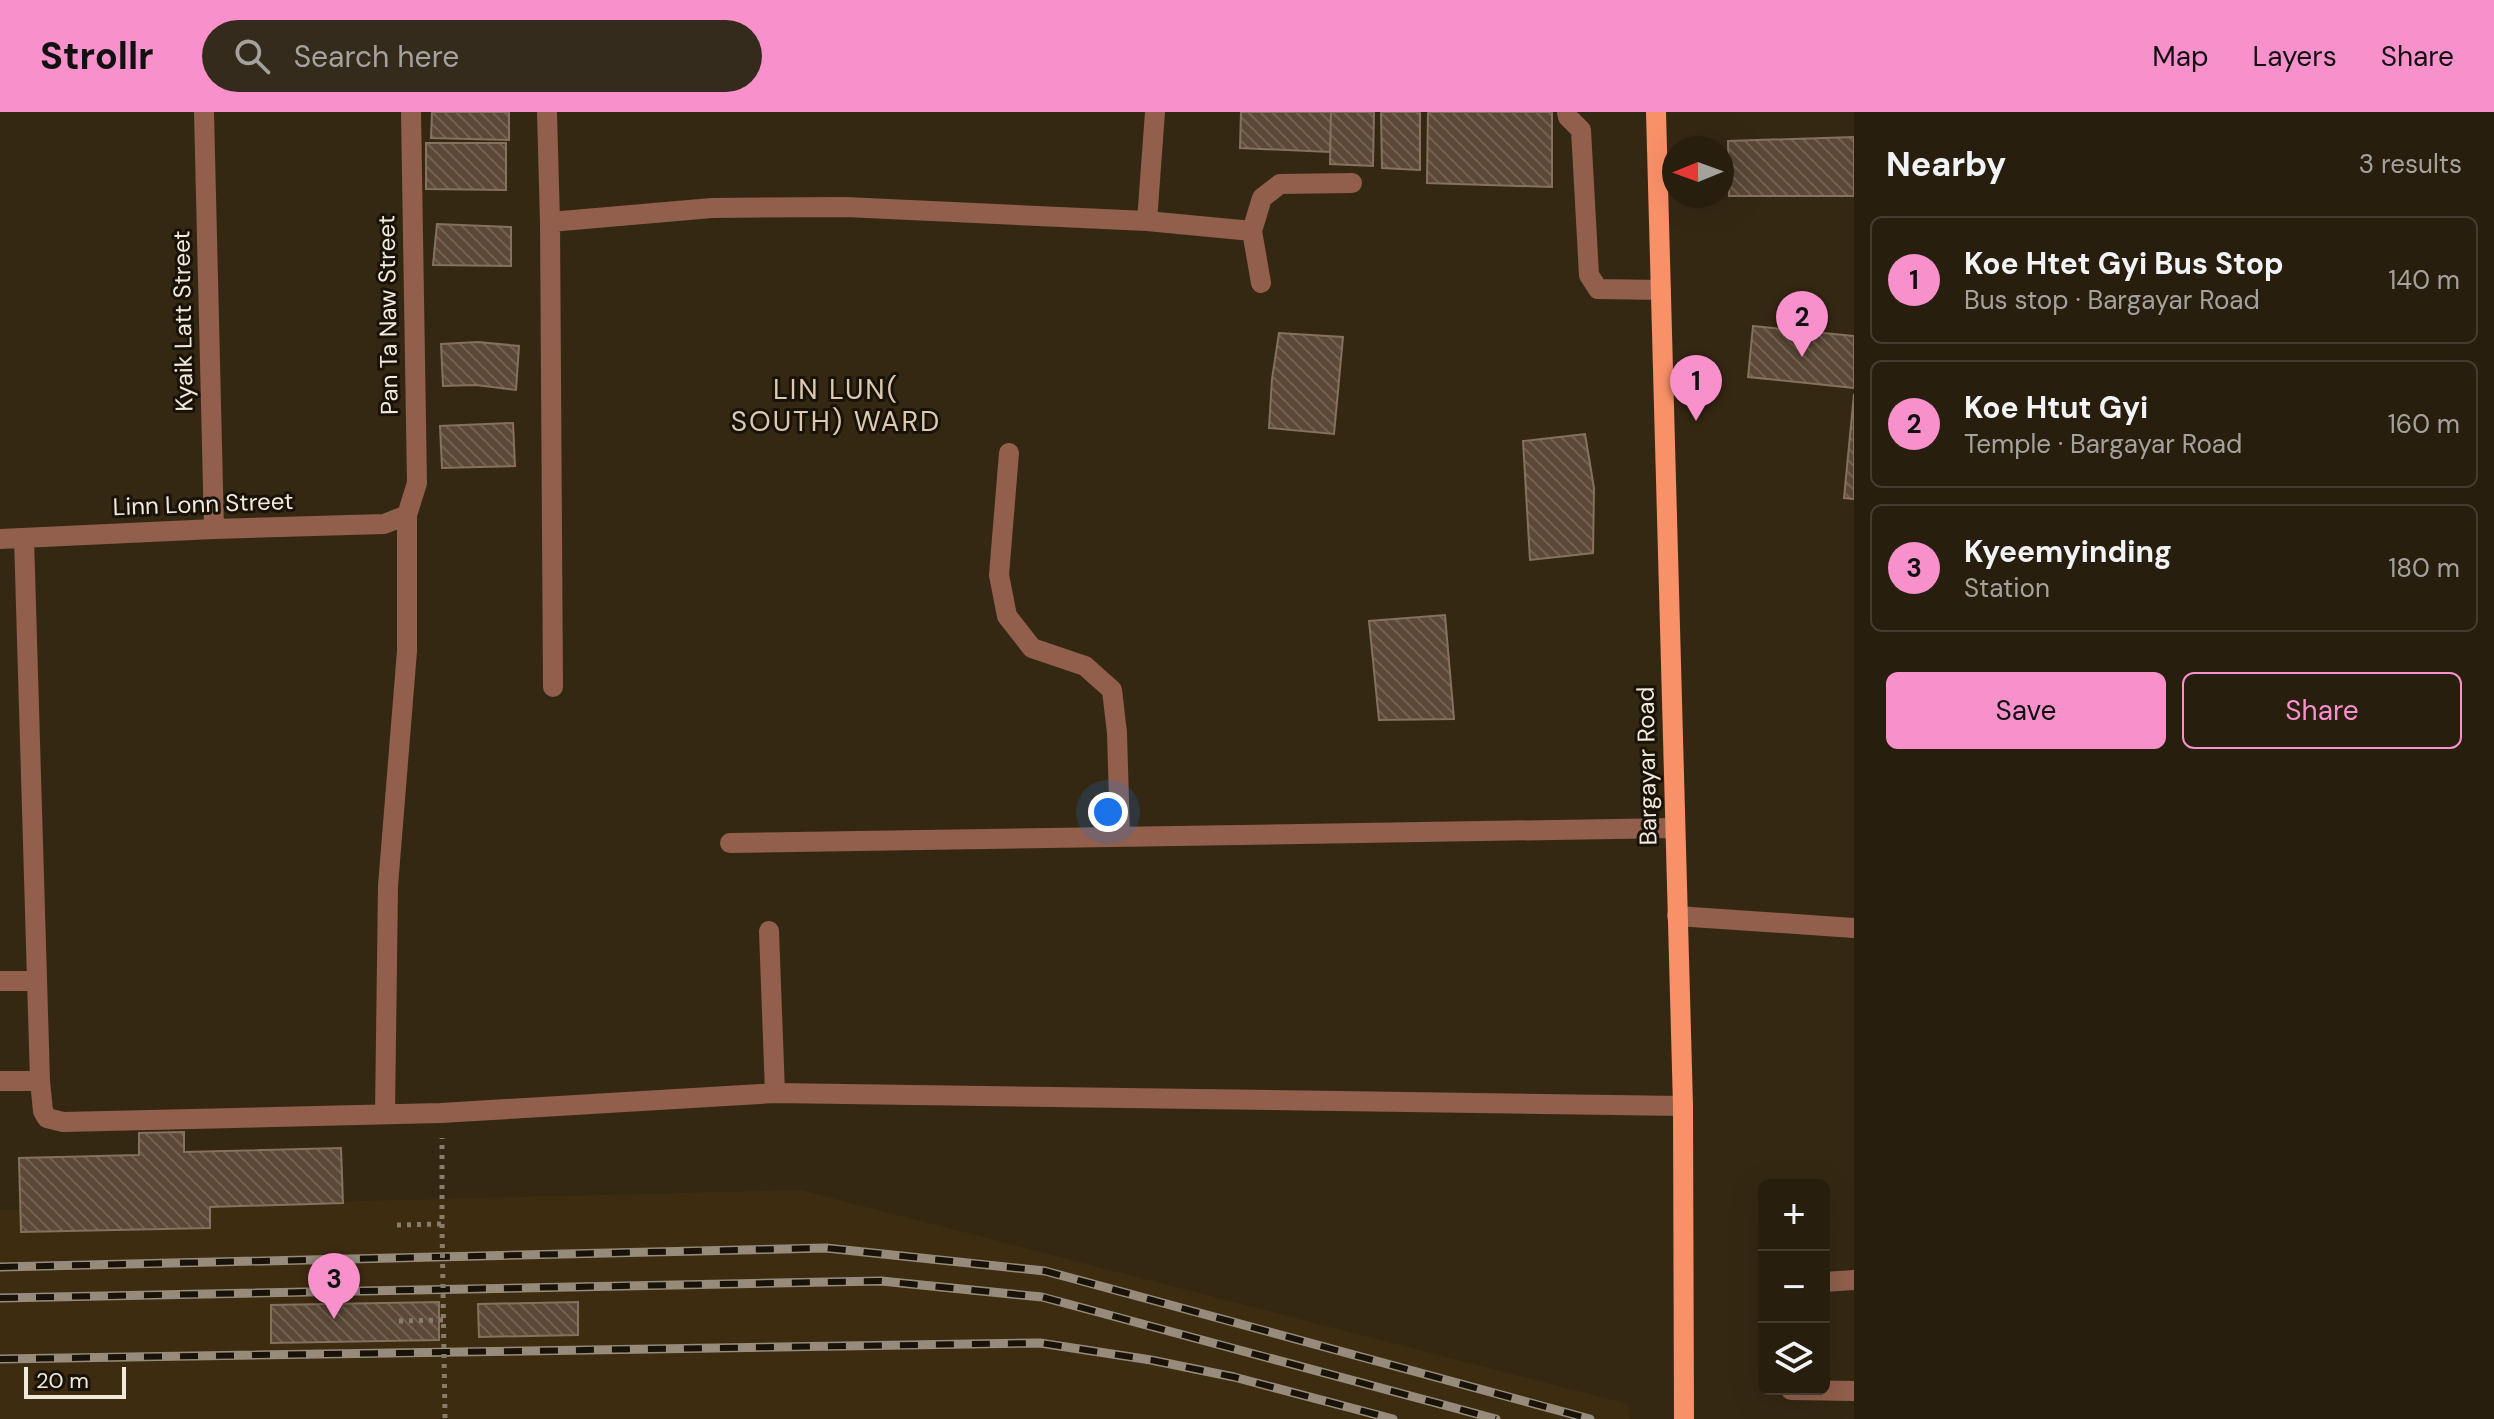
<!DOCTYPE html>
<meta charset="utf-8">
<style>
:root{--surface:#281e0e;--page:#342b1c;--text:#f1f3f6;--muted:#a5a29e;--line:#443c2e;--accent:#f890cb}
body{margin:0;font-family:"DM Sans",sans-serif;background:var(--page);color:var(--text)}
.controls{position:absolute;right:24px;bottom:24px;display:grid;overflow:hidden;border-radius:12px;box-shadow:0 8px 32px #0002}
.controls button{width:72px;height:72px;display:grid;place-items:center;padding:0;border:0;border-bottom:2px solid var(--line);background:var(--surface);color:var(--text);font:40px sans-serif}
.compass{position:absolute;left:1662px;top:24px;width:72px;height:72px;border-radius:50%;background:var(--surface);box-shadow:0 8px 32px #0002;rotate:269deg}
.scale{position:absolute;left:24px;bottom:20px;width:102px;box-sizing:border-box;padding-left:8px;border:4px solid #f2e9dd;border-top:0;font-size:22px;line-height:28px;white-space:nowrap;color:#f2e9dd;-webkit-text-stroke:6px #181209;paint-order:stroke}
.you{position:absolute;left:1108px;top:700px;width:28px;height:28px;margin:-20px;border:6px solid #fff;border-radius:50%;background:#1a73e8;box-shadow:0 0 0 12px #1a73e833}
.badge{display:grid;place-items:center;width:52px;height:52px;border-radius:50%;background:var(--accent);color:#111;font-size:26px;font-weight:700}
.pin{position:absolute;translate:-50% -66px;filter:drop-shadow(0 2px 4px #0008)}
.pin::after{content:'';position:absolute;top:42px;width:28px;height:24px;background:inherit;clip-path:polygon(0 0,100% 0,50% 100%)}
.list{margin:0;padding:0;list-style:none}
h2{display:flex;justify-content:space-between;align-items:center;height:104px;margin:0;padding:0 32px;font-size:34px}
h2 small{font-size:26px;font-weight:400;color:var(--muted)}
.list li{display:grid;grid-template-columns:52px 1fr auto;gap:24px;align-items:center;box-sizing:border-box;height:128px;margin:0 16px 16px;padding:0 16px;border:2px solid var(--line);border-radius:12px}
.list b{display:block;font-size:30px;white-space:nowrap}
.list p{margin:0;font-size:26px;white-space:nowrap;color:var(--muted)}
.list em{font-size:26px;font-style:normal;color:var(--muted)}
.actions{display:flex;gap:16px;padding:24px 32px}
.actions a{flex:1;padding:18px 0;border:2px solid var(--accent);border-radius:12px;text-align:center;font-size:28px;color:var(--accent)}
.actions .main{background:var(--accent);color:#111}
.icon{flex:none;width:44px;height:44px;fill:none;stroke:currentColor;stroke-width:2;stroke-linecap:round;stroke-linejoin:round}
.map{position:relative;flex:none;width:1854px;height:1307px;overflow:hidden}
header{display:flex;align-items:center;gap:48px;box-sizing:border-box;height:112px;padding:0 40px;background:var(--accent);color:#111}
header strong{font-size:38px}
nav{display:flex;gap:44px;margin-inline-start:auto;font-size:28px}
.search{width:560px;height:72px;background:var(--page);display:flex;align-items:center;gap:20px;box-sizing:border-box;padding:0 28px;border-radius:44px;color:var(--muted);font-size:30px}
main{display:flex}
aside{flex:1;background:var(--surface)}
.map>svg:first-child{display:block}
.built{fill:#3e2c11}
.building{fill:url(#building-back-hatch);stroke:#85715d;stroke-width:2}
.lines{fill:none;stroke-linecap:round;stroke-linejoin:round}
.path{stroke:#887d6c;stroke-width:5;stroke-dasharray:4 6;stroke-linecap:butt}
.minor{stroke:#915f4c;stroke-width:20}
.major{stroke:#f89068;stroke-width:20}
.rail-casing{stroke:#978c7c;stroke-width:9}
.rail{stroke:#181209;stroke-width:6;stroke-dasharray:18;stroke-linecap:butt}
.path-bridge{stroke:#887d6c;stroke-width:5;stroke-dasharray:4 6;stroke-linecap:butt}
.labels{text-anchor:middle;stroke-width:6;stroke-linejoin:round;paint-order:stroke}
.street-label{font-size:24px;fill:#f2e9dd;stroke:#181209}
.quarter-label{font-size:28px;letter-spacing:2px;fill:#dbc9b0;stroke:#181209}
</style>
<header>
<strong>Strollr</strong>
<div class="search"><svg class="icon" aria-label="search" viewBox="0 0 24 24"><circle cx="10" cy="10" r="6"/><path d="M15 15l6 6"/></svg>Search here</div>
<nav><a>Map</a><a>Layers</a><a>Share</a></nav>
</header>
<main>
<div class="map">
<svg width="1854" height="1307" viewBox="0 0 1854 1307">
<defs>
<pattern id="building-back-hatch" width="6" height="6" patternUnits="userSpaceOnUse" patternTransform="scale(2)"><rect width="6" height="6" fill="#5b4836"/><path d="M-1 5l2 2M0 0l6 6M5-1l2 2" fill="none" stroke="#736253"/></pattern>
</defs>
<rect width="100%" height="100%" fill="#352813"/>
<path class="built" d="M800,1078L1628,1292L1630,1307H0V1098Z"/>
<path class="building" d="M432,0H509V28L431,26Z
M1241,0H1331L1330,40L1240,36Z
M1331,0H1374L1373,54L1330,52Z
M1381,0H1420V58L1382,56Z
M1428,0H1552V75L1427,71Z
M1854,25V84H1729L1728,29Z
M426,31H506V78L426,77Z
M437,112L511,115V154L433,153Z
M1753,214L1854,224V276L1748,265Z
M1279,221L1343,225L1334,322L1269,316L1272,267Z
M478,230L519,234L516,278L476,273L443,274L441,232Z
M1854,282V387L1844,386Z
M513,311L515,354L442,356L440,314Z
M1585,322L1594,376L1593,441L1530,448L1523,329Z
M1445,503L1454,607L1379,608L1369,509Z
M184,1020V1040L341,1036L343,1091L210,1095V1116L21,1120L19,1046L139,1043V1021Z
M439,1190V1228L271,1231V1193Z
M578,1190V1223L479,1225L478,1192Z"/>
<g class="lines">
<path class="path" d="M397,1113L442,1112V1026
M399,1209L444,1208"/>
<path class="minor" d="M204,0L214,417
M547,0L550,110L553,575
M1567,0L1568,5L1581,18L1589,163L1598,177L1661,178
M1147,109L1155,0
M550,110L712,96L845,95L1147,109L1252,119
M1261,171L1252,119L1262,86L1280,72L1352,71
M1009,341L999,463L1007,504L1032,536L1085,554L1112,578L1117,621L1120,724
M24,426L40,969L43,999L47,1006L63,1010L441,1001L775,981L1683,994
M0,427L214,417L384,412L407,403
M730,731L1674,716
M1677,804L1854,816
M769,819L775,981
M0,869H37
M0,969H40
M385,1002L388,774L407,539V403L417,371L411,0
M1824,1170L1854,1168
M1791,1278L1854,1279"/>
<path class="major" d="M1656,0L1683,994L1684,1307"/>
<g class="rail-casing">
<path id="rail" d="M0,1155L826,1136L1045,1159L1590,1307
M0,1186L881,1169L1042,1185L1496,1307
M0,1247L1040,1231L1151,1248L1234,1265L1393,1307"/>
</g>
<use href="#rail" class="rail"/>
<path class="path-bridge" d="M442,1112L445,1307"/>
</g>
<g class="labels">
<g class="street-label">
<text transform="translate(388 203) rotate(-91)" y="8">Pan Ta Naw Street</text>
<text transform="translate(183 209) rotate(-91)" y="8">Kyaik Latt Street</text>
<text transform="translate(203 392) rotate(-2)" y="8">Linn Lonn Street</text>
<text transform="translate(1647 654) rotate(-91)" y="8">Bargayar Road</text>
</g>
<g class="quarter-label">
<text x="836" y="287">LIN LUN(<tspan x="836" dy="32">SOUTH) WARD</tspan></text>
</g>
</g>
</svg>
<div class="controls">
<button>+</button>
<button>−</button>
<button><svg class="icon" aria-label="layers" viewBox="0 0 24 24"><path d="M12 4l9 5-9 5-9-5zM3 14l9 5 9-5"/></svg></button>
</div>
<svg class="compass" viewBox="-18 -18 36 36"><path d="M0-13l5 13h-10z" fill="#e53935"/><path d="M0 13l5-13h-10z" fill="#a5a29e"/></svg>
<div class="scale">20 m</div>
<div class="you"></div>
<div class="pin badge" style="left:1696px;top:309px">1</div>
<div class="pin badge" style="left:1802px;top:245px">2</div>
<div class="pin badge" style="left:334px;top:1207px">3</div>
</div>
<aside>
<h2>Nearby<small>3 results</small></h2>
<ul class="list">
<li><span class="badge">1</span><div><b>Koe Htet Gyi Bus Stop</b><p>Bus stop · Bargayar Road</p></div><em>140 m</em></li>
<li><span class="badge">2</span><div><b>Koe Htut Gyi</b><p>Temple · Bargayar Road</p></div><em>160 m</em></li>
<li><span class="badge">3</span><div><b>Kyeemyinding</b><p>Station</p></div><em>180 m</em></li>
</ul>
<div class="actions"><a class="main">Save</a><a>Share</a></div>
</aside>
</main>
